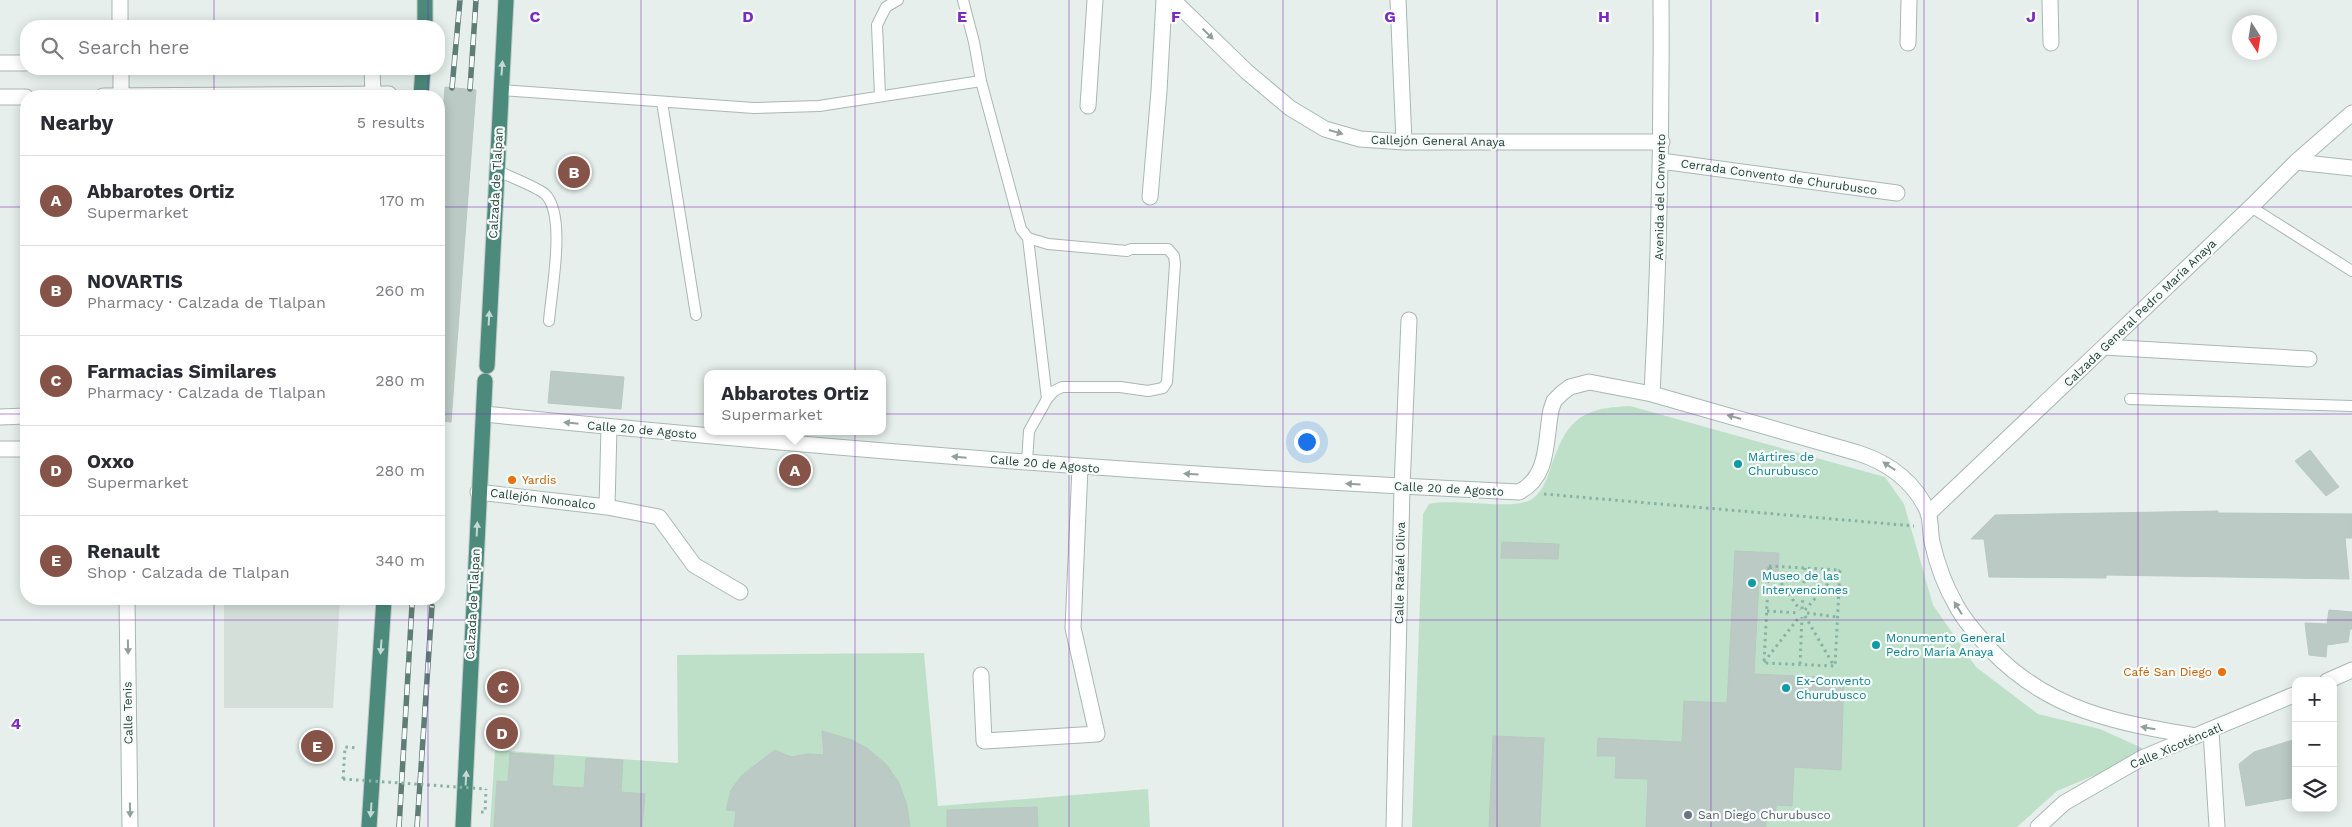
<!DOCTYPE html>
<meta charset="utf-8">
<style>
:root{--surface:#fff;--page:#f7f7f7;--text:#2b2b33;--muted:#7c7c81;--line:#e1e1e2;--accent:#855347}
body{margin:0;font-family:"Work Sans",sans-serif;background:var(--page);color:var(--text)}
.controls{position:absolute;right:15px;bottom:15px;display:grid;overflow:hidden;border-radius:10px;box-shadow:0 2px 12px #0003}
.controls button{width:45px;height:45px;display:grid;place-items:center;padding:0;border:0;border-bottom:1px solid var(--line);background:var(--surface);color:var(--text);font:25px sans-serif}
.compass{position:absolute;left:2232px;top:15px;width:45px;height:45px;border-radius:50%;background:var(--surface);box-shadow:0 2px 12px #0003;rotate:168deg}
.you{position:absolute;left:1306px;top:441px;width:18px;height:18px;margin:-12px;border:4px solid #fff;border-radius:50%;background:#1a73e8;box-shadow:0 0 0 8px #1a73e833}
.badge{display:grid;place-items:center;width:32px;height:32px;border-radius:50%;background:var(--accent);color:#fff;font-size:16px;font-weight:700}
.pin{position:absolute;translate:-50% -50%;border:2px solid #fff;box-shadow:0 1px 5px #0006}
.popup{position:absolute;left:704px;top:370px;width:182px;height:65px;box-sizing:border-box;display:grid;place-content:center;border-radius:10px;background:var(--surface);filter:drop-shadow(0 1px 4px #0005);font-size:16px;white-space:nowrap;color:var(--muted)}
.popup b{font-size:19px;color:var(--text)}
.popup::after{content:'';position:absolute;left:50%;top:100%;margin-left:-10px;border:10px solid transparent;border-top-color:var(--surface)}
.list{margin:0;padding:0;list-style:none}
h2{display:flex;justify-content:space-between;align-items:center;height:65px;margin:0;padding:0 20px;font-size:21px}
h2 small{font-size:16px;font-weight:400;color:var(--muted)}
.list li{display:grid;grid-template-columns:32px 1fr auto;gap:15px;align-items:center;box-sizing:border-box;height:90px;padding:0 20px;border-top:1px solid var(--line)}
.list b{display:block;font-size:19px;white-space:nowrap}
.list p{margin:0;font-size:16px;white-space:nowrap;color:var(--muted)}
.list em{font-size:16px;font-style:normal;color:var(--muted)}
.icon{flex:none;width:28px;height:28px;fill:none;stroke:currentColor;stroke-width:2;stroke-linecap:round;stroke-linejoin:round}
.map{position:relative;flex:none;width:2352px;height:827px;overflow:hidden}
.search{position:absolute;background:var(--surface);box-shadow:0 2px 12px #0003;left:20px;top:20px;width:425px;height:55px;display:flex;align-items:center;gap:12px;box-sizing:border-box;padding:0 18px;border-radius:20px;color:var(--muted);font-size:19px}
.panel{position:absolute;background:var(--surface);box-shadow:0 2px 12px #0003;left:20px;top:90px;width:425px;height:515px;border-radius:20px}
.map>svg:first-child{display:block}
.built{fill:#d4dfda}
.green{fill:#bfe0c8}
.building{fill:#bbcac4;stroke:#b8c9c2}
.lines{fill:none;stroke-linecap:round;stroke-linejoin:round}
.service-casing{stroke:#a8b8b2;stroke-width:12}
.minor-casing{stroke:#a8b8b2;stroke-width:17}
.tertiary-casing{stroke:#a8b8b2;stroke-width:17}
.trunk-casing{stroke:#c2cac8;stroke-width:17}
.path{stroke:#86b3a5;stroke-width:3;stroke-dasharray:2.5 4;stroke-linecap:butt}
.service{stroke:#fff;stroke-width:10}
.minor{stroke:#fff;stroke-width:15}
.tertiary{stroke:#fff;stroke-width:15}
.trunk{stroke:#4c8a7c;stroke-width:15}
.rail-casing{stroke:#5f7d75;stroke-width:5.5}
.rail{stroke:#f7fbf9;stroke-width:4;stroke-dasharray:11;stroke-linecap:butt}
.path-bridge{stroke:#86b3a5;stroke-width:3;stroke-dasharray:2.5 4;stroke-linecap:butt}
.oneway{fill:#92a09c}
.oneway2{fill:#c4d9d4}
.grid{fill:none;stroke:#7b2cbf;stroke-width:1;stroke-opacity:0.55}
.culture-dot{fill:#0f9aa8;stroke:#f7fbf9;stroke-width:2}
.food-dot{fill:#e8710a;stroke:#f7fbf9;stroke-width:2}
.worship-dot{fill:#6b7280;stroke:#f7fbf9;stroke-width:2}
.labels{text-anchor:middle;stroke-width:4.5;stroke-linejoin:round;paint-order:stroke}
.street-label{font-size:12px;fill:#24423a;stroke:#f7fbf9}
.culture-label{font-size:12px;fill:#0d838f;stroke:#f7fbf9;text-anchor:start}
.food-label{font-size:12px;fill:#c56008;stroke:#f7fbf9;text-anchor:start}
.worship-label{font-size:12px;fill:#5b616d;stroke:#f7fbf9;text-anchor:start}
.grid-label{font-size:16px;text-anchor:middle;font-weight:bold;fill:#7b2cbf;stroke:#f7fbf9;stroke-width:4.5;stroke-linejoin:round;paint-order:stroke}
</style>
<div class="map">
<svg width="2352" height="827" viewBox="0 0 2352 827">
<rect width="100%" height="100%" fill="#e6efeb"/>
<path class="built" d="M224,599H340L333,708H224Z"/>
<path class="green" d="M1630,406L1885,477L1904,504L1933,605L1976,667L2038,714L2100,729L2142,748L2145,754L2057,791L2017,827H1412L1423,514L1429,504C1454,498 1515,511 1532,499C1542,492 1546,481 1550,470C1566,422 1578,408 1630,406Z
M924,653L938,806L1148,789L1150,827H490L495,750L678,763L677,655Z"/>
<path class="building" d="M445,87L476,90L451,422L439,421V172Z
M551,371L624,377L621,409L548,403Z
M2310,450L2339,487L2326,496L2295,461Z
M2218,511V513L2352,514V538H2345L2349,579L2106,575V578L1989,577L1984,539H1971L1995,515Z
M1502,542L1559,544L1558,559L1501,558Z
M1735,551L1779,553L1778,581L1759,580L1754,674L1844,678L1841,770L1794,767L1792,806L1776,805V817L1766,816V827H1646L1648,779L1615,778L1616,756H1597L1598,738L1682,742L1684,701L1727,703Z
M2329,610L2352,612V629H2350L2348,642L2327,645L2326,657L2309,655L2305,623L2327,624Z
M822,731L852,740L867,748L886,764L899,783L907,805L910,827H734L736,811L726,810L731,790L742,775L775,750L791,757L808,754L824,755Z
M1493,736L1544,738L1540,827H1489Z
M2296,739V797L2246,806L2239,764L2254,752Z
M510,753L554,756L552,786L584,788L586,758L623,760L621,792L645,794L642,827H494L497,781L508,782Z
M1037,807L1038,827H947V810Z"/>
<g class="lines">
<g class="service-casing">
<path id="service" d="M963,0L974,42L981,81L1021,229L1028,238L1048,244L1127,251L1131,249H1168L1174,256L1175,264L1167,382L1163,388L1148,391L1120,387H1062L1054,391L1047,399L1029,431L1027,462
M500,90L754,108L819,106L981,81
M880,96L877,25L886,7L898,0
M662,102L696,315
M496,170C508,176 537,187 545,194C567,215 551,292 549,321
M2251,207L2352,271
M1028,238L1047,399
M2130,399L2352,406"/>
</g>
<g class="minor-casing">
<path id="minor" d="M120,0V26
M1173,0L1246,71L1290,108L1325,129L1360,139L1404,142H1662
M1398,0L1404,142
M2050,0L2051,43
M1908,43L1909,0
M0,63H26
M121,69V96
M372,69L373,94
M103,96L389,94
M0,97H26
M1088,106L1095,0
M1661,161L1897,193
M2296,162L2352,168
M1150,197L1159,91L1164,0
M2104,347L2309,359
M1652,394C1659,262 1662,132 1661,0
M484,414C828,449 1173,476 1519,492C1550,476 1545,440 1551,410L1554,401L1562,393L1570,387L1589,382L1652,394L1858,453C1889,463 1914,481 1928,512C1931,521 1930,533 1932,542C1937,564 1945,586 1956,605C1965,622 1979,637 1991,650C2049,711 2118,723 2196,736
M0,417L26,416
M0,449H26
M478,492L607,507L659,517L694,565L740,592
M607,507L609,427
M1928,514L2251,207L2296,162L2352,113
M127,599L130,827
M981,675L984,741L1097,734L1073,628L1080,467
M2211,731L2217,827
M1394,827L1402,487L1409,320"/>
</g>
<g class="tertiary-casing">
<path id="tertiary" d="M2327,681L2352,670
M2038,827L2064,803L2142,758L2296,694"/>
</g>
<g class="trunk-casing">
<path id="trunk" d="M425,26V0
M421,96L423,69
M487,366L506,0
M369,827L384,599
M463,827L485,381"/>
</g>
<path class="path" d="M1544,494L1914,526
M1769,566L1840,570L1835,666L1764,663Z
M1770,567L1800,610
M1802,609L1805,568
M1805,610L1840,570
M1767,611L1799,613
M1807,613L1837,617
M1805,616L1834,666
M1764,662L1800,616
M1800,664L1802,617
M343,779L345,747L357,748
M481,812H485L486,789"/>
<use href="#service" class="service"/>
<use href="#minor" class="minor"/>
<use href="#tertiary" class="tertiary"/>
<use href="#trunk" class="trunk"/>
<g class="rail-casing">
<path id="rail" d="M452,88L460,0
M470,89L476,0
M399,827L412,605
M417,827L432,606"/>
</g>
<use href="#rail" class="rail"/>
<path class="path-bridge" d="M343,779L486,789"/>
</g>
<defs><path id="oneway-solid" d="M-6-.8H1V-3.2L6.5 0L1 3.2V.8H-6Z" transform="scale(1.25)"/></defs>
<g class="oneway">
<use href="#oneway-solid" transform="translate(1208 34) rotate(44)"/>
<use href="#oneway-solid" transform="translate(1336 132) rotate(16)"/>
<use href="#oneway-solid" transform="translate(1734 417) rotate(-164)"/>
<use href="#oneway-solid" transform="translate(571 423) rotate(-174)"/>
<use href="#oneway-solid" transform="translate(959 457) rotate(-175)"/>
<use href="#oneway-solid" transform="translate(1889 466) rotate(-147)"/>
<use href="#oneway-solid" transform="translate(1191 474) rotate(-176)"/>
<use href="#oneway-solid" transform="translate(1353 484) rotate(-176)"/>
<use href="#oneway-solid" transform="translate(1958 608) rotate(-122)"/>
<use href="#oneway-solid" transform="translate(128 647) rotate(89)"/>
<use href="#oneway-solid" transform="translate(2148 728) rotate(-170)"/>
<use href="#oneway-solid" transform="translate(130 810) rotate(89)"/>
</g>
<g class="oneway2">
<use href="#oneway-solid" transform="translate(502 68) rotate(-86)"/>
<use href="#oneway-solid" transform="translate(489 318) rotate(-87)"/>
<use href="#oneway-solid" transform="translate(477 529) rotate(-87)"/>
<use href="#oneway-solid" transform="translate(381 647) rotate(94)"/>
<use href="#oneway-solid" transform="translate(466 778) rotate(-87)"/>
<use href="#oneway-solid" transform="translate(371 810) rotate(94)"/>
</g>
<path class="grid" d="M214,0V26M428,0V26M641,0V827M855,0V827M1069,0V827M1283,0V827M1497,0V827M1711,0V827M1924,0V827M2138,0V827M214,69V96M428,69V96M0,207H26M439,207H2352M0,414H26M439,414H2352M214,599V827M428,599V827M0,620H2352"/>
<g class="culture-dot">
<circle cx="1738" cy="464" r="5"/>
<circle cx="1752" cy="583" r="5"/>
<circle cx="1876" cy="645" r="5"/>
<circle cx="1786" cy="688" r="5"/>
</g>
<g class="food-dot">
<circle cx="512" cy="480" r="5"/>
<circle cx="2222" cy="672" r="5"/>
</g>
<circle class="worship-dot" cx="1688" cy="815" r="5"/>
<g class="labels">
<g class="street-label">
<text transform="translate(1438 141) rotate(1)" y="4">Callejón General Anaya</text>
<text transform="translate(1779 177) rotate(8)" y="4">Cerrada Convento de Churubusco</text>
<text transform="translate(496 183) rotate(-87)" y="4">Calzada de Tlalpan</text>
<text transform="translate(1660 197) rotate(-89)" y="4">Avenida del Convento</text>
<text transform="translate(2140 313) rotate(-44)" y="4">Calzada General Pedro María Anaya</text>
<text transform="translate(642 430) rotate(5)" y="4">Calle 20 de Agosto</text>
<text transform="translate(1045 464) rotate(5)" y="4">Calle 20 de Agosto</text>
<text transform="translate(1449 489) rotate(3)" y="4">Calle 20 de Agosto</text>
<text transform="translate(543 499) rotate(7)" y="4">Callejón Nonoalco</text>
<text transform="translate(1400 573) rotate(-89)" y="4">Calle Rafaél Oliva</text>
<text transform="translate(473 604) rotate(-87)" y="4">Calzada de Tlalpan</text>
<text transform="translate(128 713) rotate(-91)" y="4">Calle Tenis</text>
<text transform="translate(2176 746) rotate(-23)" y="4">Calle Xicoténcatl</text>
</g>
<g class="culture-label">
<text x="1748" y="461">Mártires de<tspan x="1748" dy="14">Churubusco</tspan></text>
<text x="1762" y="580">Museo de las<tspan x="1762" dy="14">Intervenciones</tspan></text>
<text x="1886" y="642">Monumento General<tspan x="1886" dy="14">Pedro María Anaya</tspan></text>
<text x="1796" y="685">Ex-Convento<tspan x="1796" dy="14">Churubusco</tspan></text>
</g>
<g class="food-label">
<text x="522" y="484">Yardis</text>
<text x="2212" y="676" text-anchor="end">Café San Diego</text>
</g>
<g class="worship-label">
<text x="1698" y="819">San Diego Churubusco</text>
</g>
</g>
<g class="grid-label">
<text x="535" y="22">C</text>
<text x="748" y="22">D</text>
<text x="962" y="22">E</text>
<text x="1176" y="22">F</text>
<text x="1390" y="22">G</text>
<text x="1604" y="22">H</text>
<text x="1817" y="22">I</text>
<text x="2031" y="22">J</text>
<text x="16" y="729">4</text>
</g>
</svg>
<div class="controls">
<button>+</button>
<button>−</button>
<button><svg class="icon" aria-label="layers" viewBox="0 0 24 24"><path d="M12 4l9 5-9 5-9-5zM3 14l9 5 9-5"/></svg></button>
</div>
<svg class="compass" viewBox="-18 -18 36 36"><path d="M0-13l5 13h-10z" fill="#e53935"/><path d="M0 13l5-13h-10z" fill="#7c7c81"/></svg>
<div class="you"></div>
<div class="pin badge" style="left:795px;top:470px">A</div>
<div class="popup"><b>Abbarotes Ortiz</b>Supermarket</div>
<div class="pin badge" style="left:574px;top:172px">B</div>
<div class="pin badge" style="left:503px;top:687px">C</div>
<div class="pin badge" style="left:502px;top:733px">D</div>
<div class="pin badge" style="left:317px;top:746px">E</div>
<div class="search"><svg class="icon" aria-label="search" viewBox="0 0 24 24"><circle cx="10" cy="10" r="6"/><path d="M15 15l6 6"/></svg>Search here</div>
<section class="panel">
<h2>Nearby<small>5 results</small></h2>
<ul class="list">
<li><span class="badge">A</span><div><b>Abbarotes Ortiz</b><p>Supermarket</p></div><em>170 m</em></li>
<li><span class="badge">B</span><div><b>NOVARTIS</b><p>Pharmacy · Calzada de Tlalpan</p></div><em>260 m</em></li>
<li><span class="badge">C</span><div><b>Farmacias Similares</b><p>Pharmacy · Calzada de Tlalpan</p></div><em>280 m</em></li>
<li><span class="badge">D</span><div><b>Oxxo</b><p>Supermarket</p></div><em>280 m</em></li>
<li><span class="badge">E</span><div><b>Renault</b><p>Shop · Calzada de Tlalpan</p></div><em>340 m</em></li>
</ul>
</section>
</div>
